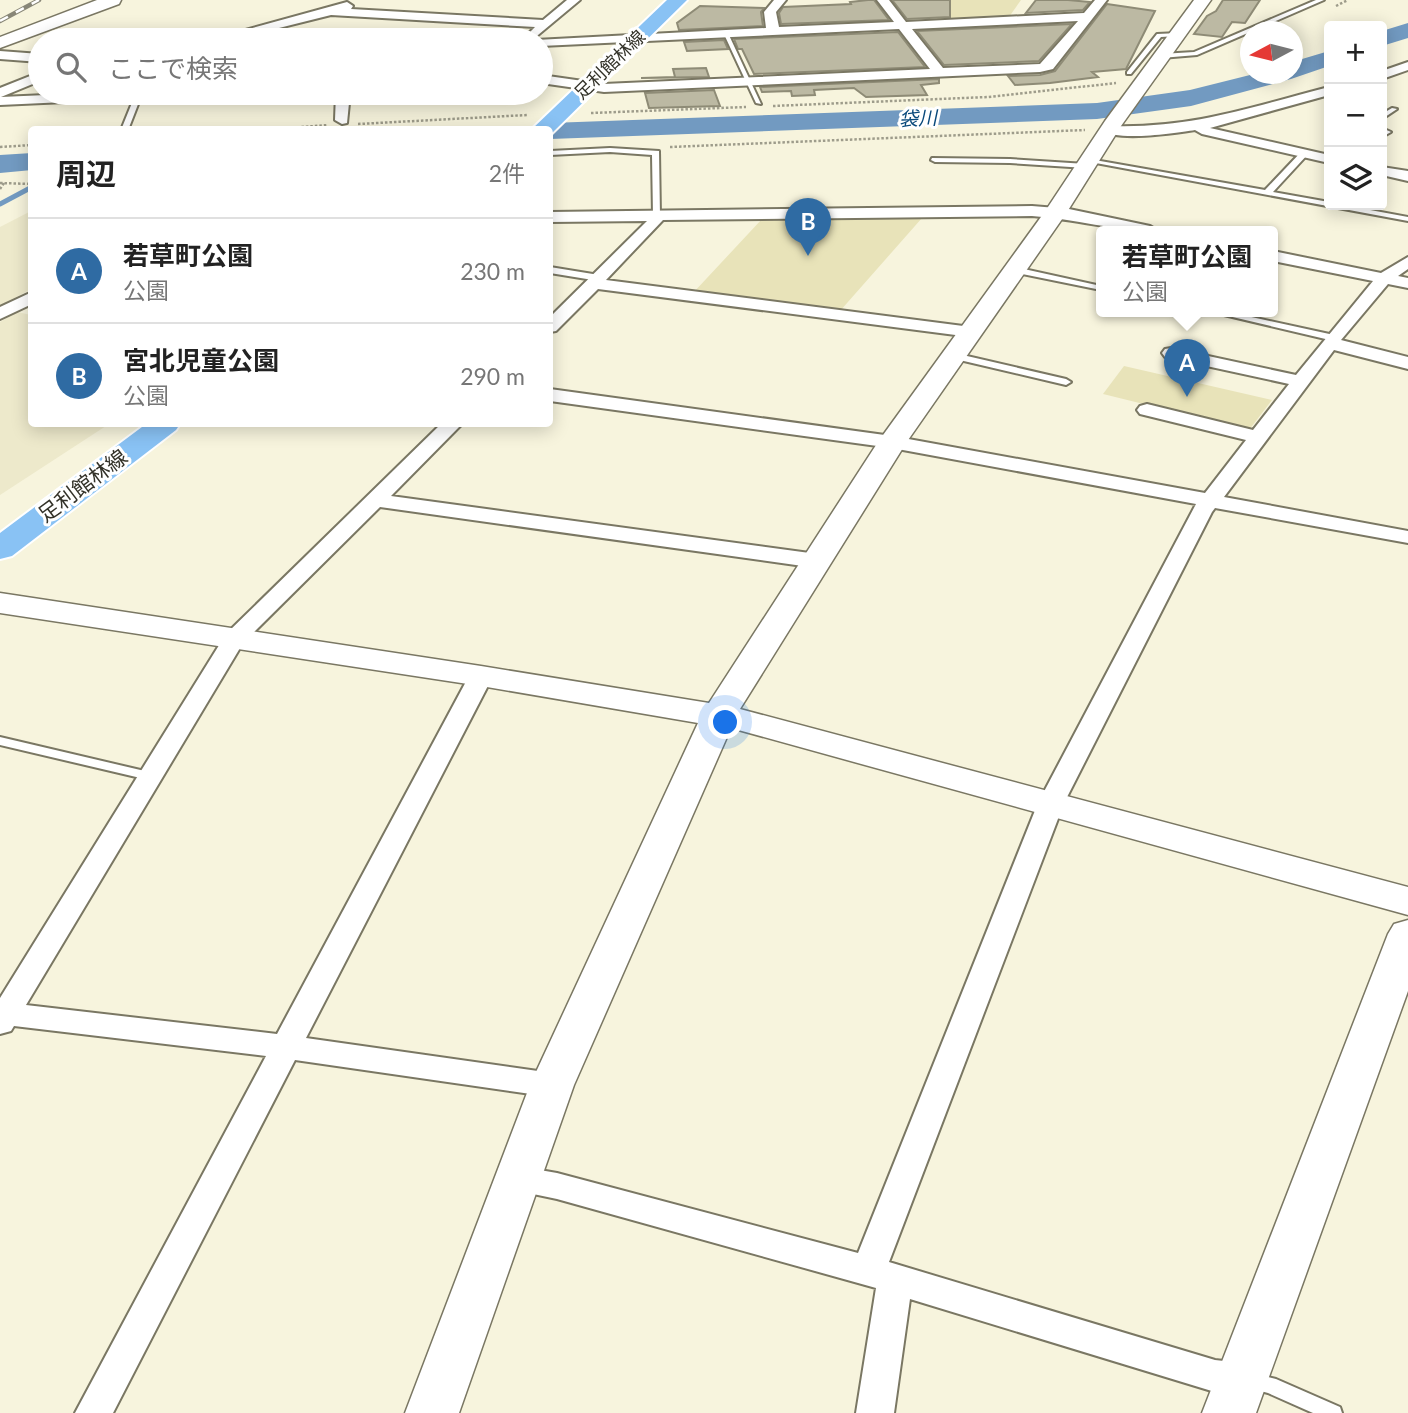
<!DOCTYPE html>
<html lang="ja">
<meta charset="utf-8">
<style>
:root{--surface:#fff;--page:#f6f6f6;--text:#222;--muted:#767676;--line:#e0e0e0;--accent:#2f6ba3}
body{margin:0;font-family:Lato,"Noto Sans JP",sans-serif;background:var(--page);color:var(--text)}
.controls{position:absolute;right:21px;top:21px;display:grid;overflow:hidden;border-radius:7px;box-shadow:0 4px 18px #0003}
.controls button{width:63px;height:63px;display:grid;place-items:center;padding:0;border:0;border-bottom:2px solid var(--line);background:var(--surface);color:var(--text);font:35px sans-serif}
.compass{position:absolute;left:1240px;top:21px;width:63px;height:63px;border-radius:50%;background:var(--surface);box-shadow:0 4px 18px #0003;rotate:263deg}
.you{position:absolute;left:726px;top:723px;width:24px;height:24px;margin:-18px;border:5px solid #fff;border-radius:50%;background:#1a73e8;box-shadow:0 0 0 10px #1a73e833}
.badge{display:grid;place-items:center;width:46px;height:46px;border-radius:50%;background:var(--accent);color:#fff;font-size:23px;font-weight:700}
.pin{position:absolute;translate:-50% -58px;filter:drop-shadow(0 2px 4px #0008)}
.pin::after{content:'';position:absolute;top:37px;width:24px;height:21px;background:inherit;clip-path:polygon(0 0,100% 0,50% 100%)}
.popup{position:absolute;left:1096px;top:226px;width:182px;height:91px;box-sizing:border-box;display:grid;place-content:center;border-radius:7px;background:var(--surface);filter:drop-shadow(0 2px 5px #0005);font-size:23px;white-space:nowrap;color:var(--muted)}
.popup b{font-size:26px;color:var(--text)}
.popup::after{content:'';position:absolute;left:50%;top:100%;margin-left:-14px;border:14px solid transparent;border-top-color:var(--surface)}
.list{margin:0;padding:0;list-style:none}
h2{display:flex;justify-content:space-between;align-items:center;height:91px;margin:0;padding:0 28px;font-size:30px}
h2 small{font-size:23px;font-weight:400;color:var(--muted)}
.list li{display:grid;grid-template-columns:46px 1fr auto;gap:21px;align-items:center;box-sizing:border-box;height:105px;padding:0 28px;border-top:2px solid var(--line)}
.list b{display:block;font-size:26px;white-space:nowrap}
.list p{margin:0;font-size:23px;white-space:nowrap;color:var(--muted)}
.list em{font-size:23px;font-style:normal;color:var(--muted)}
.icon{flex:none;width:38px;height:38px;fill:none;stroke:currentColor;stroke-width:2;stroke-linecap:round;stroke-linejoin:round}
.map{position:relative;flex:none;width:1408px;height:1413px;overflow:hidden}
.search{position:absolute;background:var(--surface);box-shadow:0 4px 18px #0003;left:28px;top:28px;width:525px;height:77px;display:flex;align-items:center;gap:18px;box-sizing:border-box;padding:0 24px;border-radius:38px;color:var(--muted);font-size:26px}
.panel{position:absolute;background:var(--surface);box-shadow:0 4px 18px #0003;left:28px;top:126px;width:525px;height:301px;border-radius:7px}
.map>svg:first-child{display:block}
.built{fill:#ede9cb}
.green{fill:#e8e3b9}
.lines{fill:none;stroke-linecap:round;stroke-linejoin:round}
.stream{stroke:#729ac1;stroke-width:5}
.river{fill:#729ac1;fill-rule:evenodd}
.building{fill:#bcb9a3;stroke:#8e8b76;stroke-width:2}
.lane-casing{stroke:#7a7763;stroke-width:4}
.street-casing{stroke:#7a7763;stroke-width:4}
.secondary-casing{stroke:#7a7763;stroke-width:3}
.primary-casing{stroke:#fff;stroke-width:4}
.path{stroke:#9e9c8b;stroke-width:2.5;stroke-dasharray:2.5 2;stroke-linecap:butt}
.lane{fill:#fff;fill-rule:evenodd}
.street{fill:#fff;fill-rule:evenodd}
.secondary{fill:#fff;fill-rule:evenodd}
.primary{fill:#89c2f4;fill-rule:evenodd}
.rail-casing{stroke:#888677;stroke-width:4.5}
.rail{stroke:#fff;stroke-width:2.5;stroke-dasharray:9;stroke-linecap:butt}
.labels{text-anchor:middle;stroke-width:6;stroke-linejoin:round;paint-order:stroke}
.far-street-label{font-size:18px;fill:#333229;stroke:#fff}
.far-water-label{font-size:19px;font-style:italic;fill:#09497b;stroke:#fff}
.street-label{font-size:21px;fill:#333229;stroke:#fff}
</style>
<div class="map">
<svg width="1408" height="1413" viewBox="0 0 1408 1413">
<rect width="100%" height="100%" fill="#f7f4dd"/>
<path class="built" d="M31,211V289L0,306V227Z
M17,312L31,315L32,424H109L0,495V322Z"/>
<path class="green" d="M923,0H1021L1009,17L1002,19L940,22Z
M922,218L840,311L693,293L762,219Z
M1124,366L1272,400L1249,430L1103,394Z"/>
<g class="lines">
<path class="stream" d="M0,204L32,187"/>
<path class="river" d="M1408,23V38L1382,46V31Z
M1329,51V66L1291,79L1191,106L1097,119L550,139V130H537L540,125L550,123L1097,103L1190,90L1254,74H1292V62Z
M32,153V170L0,173V155Z"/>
</g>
<path class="building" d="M868,0H874L889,20L781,24L779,13L783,7L851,4L850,2Z
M892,0H950V17L907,19Z
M1036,0H1068L1090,2L1083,10L1026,13Z
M1223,0H1260L1245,23L1232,22L1222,37L1194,34L1207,16L1216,11Z
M1107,4L1155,11L1126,69L1092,72L1098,77L1050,83L1015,85L1008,76L1040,75L1055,71Z
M700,6L764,8L761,12L763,26L679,30L677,23Z
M1072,24L1039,61L944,65L917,31Z
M898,32L925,67L754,74L742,49H738L734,39Z
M724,40L728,49L687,51L684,42Z
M706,68L709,77L641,78L675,77L673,69Z
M939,79V83L921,85L927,95L866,97L854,88L814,90L815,95L792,96L791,91L762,92L760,87Z
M714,90L720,106L649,108L645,93Z"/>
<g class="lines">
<g class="lane-casing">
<path id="lane" d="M1316,0H1324L1197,55L1161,58L1158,56L1161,54L1194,52Z
M723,32L728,33L761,104L756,103Z
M1179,33L1177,36L1161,37L1131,74H1127V72L1157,34Z
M136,93L142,94L128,130H121Z
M1392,108L1397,109L1382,119V114Z
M1382,128L1391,132L1382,137Z
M610,148L659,151L660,217L653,215L652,155L610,152L550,155V151Z
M1302,151L1309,153L1273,192L1329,202V205H1343L1408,217V221L1085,161L1089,159L1265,190Z
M932,158L1010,159L1086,164L1090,166L1086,168L1010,163L935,162L931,160Z
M550,267L599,275L603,278L599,281L550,273Z
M1015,267L1101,286V290L1012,272V268Z
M1207,311H1224L1334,335L1338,338L1334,341Z
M954,353L1066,379L1071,382L1066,385L951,358V354Z
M0,737L149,772L155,776L149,780L0,745Z
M1252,1373L1276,1379L1340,1407L1342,1413H1313L1268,1393L1246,1387L1243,1381L1246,1375Z"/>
</g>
<g class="street-casing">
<path id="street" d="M567,0H580L532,40L526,36L535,27L331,15L231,40H209L347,2L353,6L351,9L543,20Z
M774,0H786L776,12L779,27L894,22L877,0H889L906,22L1084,13L1095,0H1107L1053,69L1040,72L604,92L541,83V75L604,84L930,69L899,29L541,46V40H536L766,28L764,12ZM1078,21L1040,64L943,68L912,29Z
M0,51L40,54V62L0,59Z
M1408,62V70L1382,79V71Z
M40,72V81L1,97L91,93H181L174,97L0,105V88Z
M1329,87V95L1210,128L1329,155V163L1202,134L1195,130C1176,133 1116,142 1102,130L1109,126C1192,129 1251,107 1329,87Z
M336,93H350L347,123L342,124L335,120Z
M1382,167L1408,171V181L1382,175Z
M1032,206L1069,209L1150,226L1158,231C1115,231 1075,219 1032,216L663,220L606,280L971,327L980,332L971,337L598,289L556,331L550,332V317L647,221L550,222V212Z
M1273,251L1381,273L1408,257V269L1398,276L1408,278V288L1388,284L1341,340L1408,357V369L1334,350L1224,497L1408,531V543L1215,508L1212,512L1064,803L889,1262L1215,1360L1242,1363L1255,1367L1260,1379L1255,1391L1242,1395L1215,1392L910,1299L894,1413H856L876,1288L557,1199L505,1188L501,1179L505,1170L517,1166L557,1173L858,1253L1038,803L1196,504L892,448L550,401V389L892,436L1205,493L1246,440L1140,414L1137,410L1140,406L1147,404L1253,430L1289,384L1165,357L1162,353L1165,349L1171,348L1296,375L1373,281L1273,261Z
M32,292V304L0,319V307Z
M441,424H462L391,496L817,554L825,556L828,561L825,566L817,568L380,507L243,643L26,1005L277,1034L469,676L473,671L481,669L489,671L493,676L306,1038L552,1073L563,1077L568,1085L563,1093L552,1097L295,1060L113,1413H75L266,1056L14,1026L11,1031L0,1034V998L226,634Z"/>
</g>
<g class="secondary-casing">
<path id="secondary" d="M97,0H121L119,4L0,48V37Z
M1194,0H1211L1121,126L1067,212L906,443L740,709L1408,887V915L731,728L574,1085L459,1413H405L530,1085L698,723L481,686L0,613V593L481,666L709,703L878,442L1046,210L1105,121Z
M1408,920V991L1256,1413H1202L1388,934L1394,924Z"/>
</g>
<g class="primary-casing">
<path id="primary" d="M667,0H687L550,135V130H531Z
M146,424H180L176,430L12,556L0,559V533Z"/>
</g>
<path class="path" d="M1336,6L1348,0
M773,106L988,97L1116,83
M591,113L746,107
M358,124L527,115
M261,130L328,125
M0,147L32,145
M670,147L1085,130
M0,183L32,184
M0,189L4,183"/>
<use href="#lane" class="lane"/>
<use href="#street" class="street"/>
<use href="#secondary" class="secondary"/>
<use href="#primary" class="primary"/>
<g class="rail-casing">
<path id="rail" d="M0,21L39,0"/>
</g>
<use href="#rail" class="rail"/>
</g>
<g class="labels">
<g class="far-street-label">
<text transform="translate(610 65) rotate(-44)" y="6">足利館林線</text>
</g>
<g class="far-water-label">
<text transform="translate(918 118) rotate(-2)" y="7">袋川</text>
</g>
<g class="street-label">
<text transform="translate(83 486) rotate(-37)" y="7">足利館林線</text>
</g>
</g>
</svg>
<div class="controls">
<button>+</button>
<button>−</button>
<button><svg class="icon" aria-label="layers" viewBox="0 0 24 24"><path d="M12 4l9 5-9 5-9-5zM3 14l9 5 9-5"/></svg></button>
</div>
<svg class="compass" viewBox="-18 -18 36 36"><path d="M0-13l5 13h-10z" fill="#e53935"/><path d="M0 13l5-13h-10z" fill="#767676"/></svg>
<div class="you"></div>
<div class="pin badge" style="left:1187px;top:397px">A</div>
<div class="popup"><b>若草町公園</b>公園</div>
<div class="pin badge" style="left:808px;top:256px">B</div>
<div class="search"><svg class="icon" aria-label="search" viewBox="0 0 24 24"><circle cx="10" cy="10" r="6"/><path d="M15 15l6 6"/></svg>ここで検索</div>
<section class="panel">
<h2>周辺<small>2件</small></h2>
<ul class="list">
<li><span class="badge">A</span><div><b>若草町公園</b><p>公園</p></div><em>230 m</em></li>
<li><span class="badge">B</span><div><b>宮北児童公園</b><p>公園</p></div><em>290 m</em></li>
</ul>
</section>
</div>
